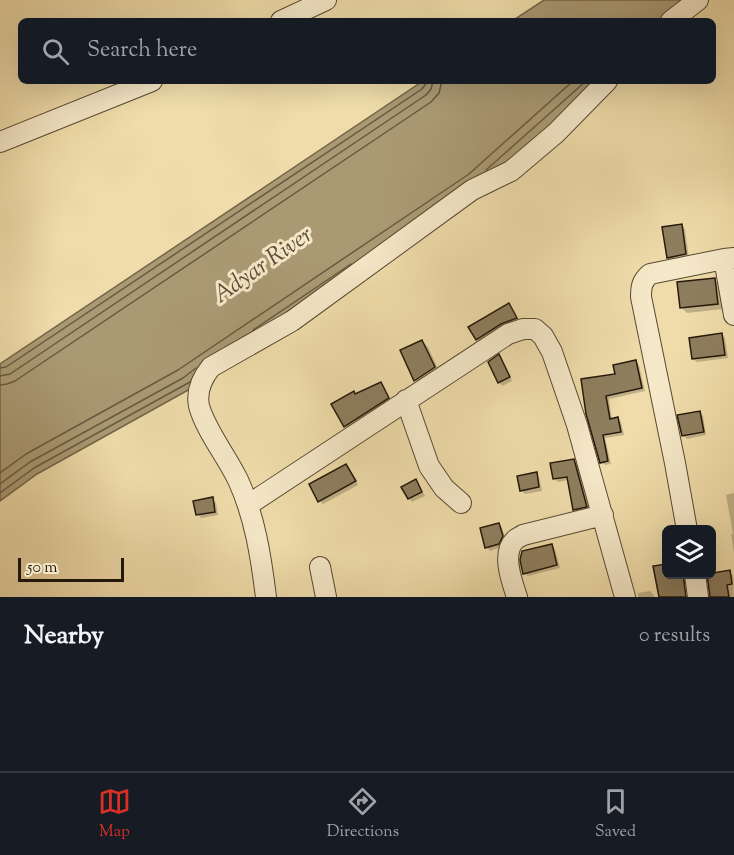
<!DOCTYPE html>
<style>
:root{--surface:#171b24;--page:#20242c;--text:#f1f3f6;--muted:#9ea1a6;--line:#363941;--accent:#d93025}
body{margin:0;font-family:"Sorts Mill Goudy",serif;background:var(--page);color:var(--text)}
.controls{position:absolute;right:18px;bottom:18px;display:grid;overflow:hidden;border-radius:9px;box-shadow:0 6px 24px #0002}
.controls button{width:54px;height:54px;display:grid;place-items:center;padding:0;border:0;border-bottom:2px solid var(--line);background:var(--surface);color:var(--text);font:30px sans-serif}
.scale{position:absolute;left:18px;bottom:15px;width:106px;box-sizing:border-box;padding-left:6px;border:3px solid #24190b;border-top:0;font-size:16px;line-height:21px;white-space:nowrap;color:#24190b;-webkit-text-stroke:4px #f5e8c8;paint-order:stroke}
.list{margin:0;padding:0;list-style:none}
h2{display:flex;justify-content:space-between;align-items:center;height:78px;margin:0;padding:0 24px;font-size:26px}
h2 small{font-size:20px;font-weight:400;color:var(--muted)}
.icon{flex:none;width:33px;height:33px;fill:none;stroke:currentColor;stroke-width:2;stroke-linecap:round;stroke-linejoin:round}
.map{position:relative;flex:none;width:734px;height:597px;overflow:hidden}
.search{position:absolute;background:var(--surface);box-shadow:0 6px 24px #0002;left:18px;right:18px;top:18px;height:66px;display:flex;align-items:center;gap:15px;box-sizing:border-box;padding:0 21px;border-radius:9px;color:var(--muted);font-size:22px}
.sheet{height:174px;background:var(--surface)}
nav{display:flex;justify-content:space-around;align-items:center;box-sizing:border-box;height:84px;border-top:2px solid var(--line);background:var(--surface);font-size:16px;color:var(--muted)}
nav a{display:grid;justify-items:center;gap:3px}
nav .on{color:var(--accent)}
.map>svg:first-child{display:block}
.water{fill:#aa9a74;stroke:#74664a;stroke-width:1.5}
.shadow{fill:#0003}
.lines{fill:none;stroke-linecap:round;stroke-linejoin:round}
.shore{stroke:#675a40;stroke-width:1.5}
.building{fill:#8e7e5e;stroke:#24190b;stroke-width:1.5}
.minor-casing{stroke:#574a33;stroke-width:22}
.minor{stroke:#f5e8c8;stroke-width:20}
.labels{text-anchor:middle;stroke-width:6;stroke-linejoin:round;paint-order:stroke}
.water-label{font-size:24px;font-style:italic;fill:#5a4d35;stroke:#f5e8c8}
</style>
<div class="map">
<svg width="734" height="597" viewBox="0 0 734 597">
<rect width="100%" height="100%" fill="#efdcaa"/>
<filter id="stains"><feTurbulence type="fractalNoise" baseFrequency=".00333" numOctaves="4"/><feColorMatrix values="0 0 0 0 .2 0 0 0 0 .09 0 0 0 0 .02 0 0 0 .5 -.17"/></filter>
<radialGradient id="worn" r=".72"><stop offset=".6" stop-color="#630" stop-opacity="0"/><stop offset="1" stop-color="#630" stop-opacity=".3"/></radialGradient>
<path class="water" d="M544,0H697L674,21H512Z
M423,81H607L483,191L190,389L37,474L0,501V364Z"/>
<path class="shadow" d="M682,225L685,229L689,258L671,261L668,258Z
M714,279L719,285L723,309L687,313L682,308Z
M508,305L514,311L521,324L483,345L478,339L470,327Z
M722,335L725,338L728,358L697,362L693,359Z
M422,341L428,347L440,373L421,386L416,380L402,351Z
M499,356L502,359L512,381L502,386L499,382Z
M636,362L639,365L645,391L609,399L612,420L618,419L621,422L624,435L605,438L611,464L605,465L601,462L587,414L616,375Z
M381,384L384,387L391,402L349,430L346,426L333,404Z
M699,412L703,416L706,435L687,439L683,435Z
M573,460L577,464L590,510L578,513L574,509L569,480L558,482L554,478Z
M346,466L350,470L358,485L323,504L320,501Z
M536,474L539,477L542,491L525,494L521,490Z
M416,481L419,485L425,496L412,502L409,498Z
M734,493V553L731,534H733L726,495Z
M212,499L216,503L218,515L201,518L197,514Z
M499,524L502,528L506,540L502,547L490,551L487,547Z
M551,545L555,549L560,568L528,576L524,573Z
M666,565V574H687V583L661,588L655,567Z
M729,572L733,575L734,597H711Z
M650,591L653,594L654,597H638V593Z"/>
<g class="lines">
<path class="shore" d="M486,170L586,81
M253,330L351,264
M0,368L6,367L422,89L425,85V81
M0,376L10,374L426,95L431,89L433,81
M0,385L7,384L15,381L431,102L439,93L442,81
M0,473L26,454L178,370L469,174L573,81
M0,484L30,462L183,378L196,368
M0,493L34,468L190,382"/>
</g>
<path class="building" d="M682,224L686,254L667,258L662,227Z
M715,278L718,304L680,308L677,282Z
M509,303L517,318L501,324L476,340L468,327Z
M722,333L725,355L692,359L689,338Z
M422,340L435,367L414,381L400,350Z
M499,354L510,377L498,383L488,362Z
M636,360L642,388L606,396L610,419L618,417L621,432L603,435L608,461L600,463L586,414L581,379L615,374L613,365Z
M381,382L389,398L344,427L331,404L354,391L355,394Z
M700,411L704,432L682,436L677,415Z
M574,459L587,507L573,510L567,477L553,479L550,463Z
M346,464L356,481L318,502L309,484Z
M537,472L539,487L520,491L517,476Z
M416,479L422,492L408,499L401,487Z
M213,497L215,512L196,515L193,501Z
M499,523L503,536L499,544L485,548L480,528Z
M552,544L557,565L523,574L520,560L522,551Z
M666,564V574H683L686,597H659L653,566Z
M730,570L732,584L727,585L729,597H710L707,574Z"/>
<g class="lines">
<g class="minor-casing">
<path id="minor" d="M281,21L326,0
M671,21L698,0
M0,142L152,81
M724,259L734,315
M406,400L429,466L444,488L461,503
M248,505L508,334L523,329H535L543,336L552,352L577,425L625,597
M687,530L675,463L641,297C641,286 642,281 650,274L724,259L734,258
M320,567L326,597
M695,574L698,597
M266,597C261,557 255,517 238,480C227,457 205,429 199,406C196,391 202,378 211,367L292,321L472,190L511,171L556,133L607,81
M517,597C512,582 501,553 515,540C517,538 520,537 523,535L603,515"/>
</g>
<use href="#minor" class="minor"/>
</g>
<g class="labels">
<g class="water-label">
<text transform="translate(262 264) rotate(-35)" y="8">Adyar River</text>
</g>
</g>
<rect width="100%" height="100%" filter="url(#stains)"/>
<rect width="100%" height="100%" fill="url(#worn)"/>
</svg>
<div class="controls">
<button><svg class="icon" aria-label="layers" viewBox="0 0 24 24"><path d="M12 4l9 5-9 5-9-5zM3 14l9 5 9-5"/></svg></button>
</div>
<div class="scale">50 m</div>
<div class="search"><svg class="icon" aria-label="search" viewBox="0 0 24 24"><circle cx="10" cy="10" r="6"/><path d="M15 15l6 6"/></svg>Search here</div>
</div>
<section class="sheet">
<h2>Nearby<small>0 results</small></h2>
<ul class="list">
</ul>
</section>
<nav>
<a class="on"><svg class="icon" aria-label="map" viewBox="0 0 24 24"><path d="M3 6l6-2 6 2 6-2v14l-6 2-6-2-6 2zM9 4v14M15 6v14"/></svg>Map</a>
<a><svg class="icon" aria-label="directions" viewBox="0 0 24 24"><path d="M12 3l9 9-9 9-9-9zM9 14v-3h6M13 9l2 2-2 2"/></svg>Directions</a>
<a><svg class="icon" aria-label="saved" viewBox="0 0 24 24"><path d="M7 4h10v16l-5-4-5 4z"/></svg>Saved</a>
</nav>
